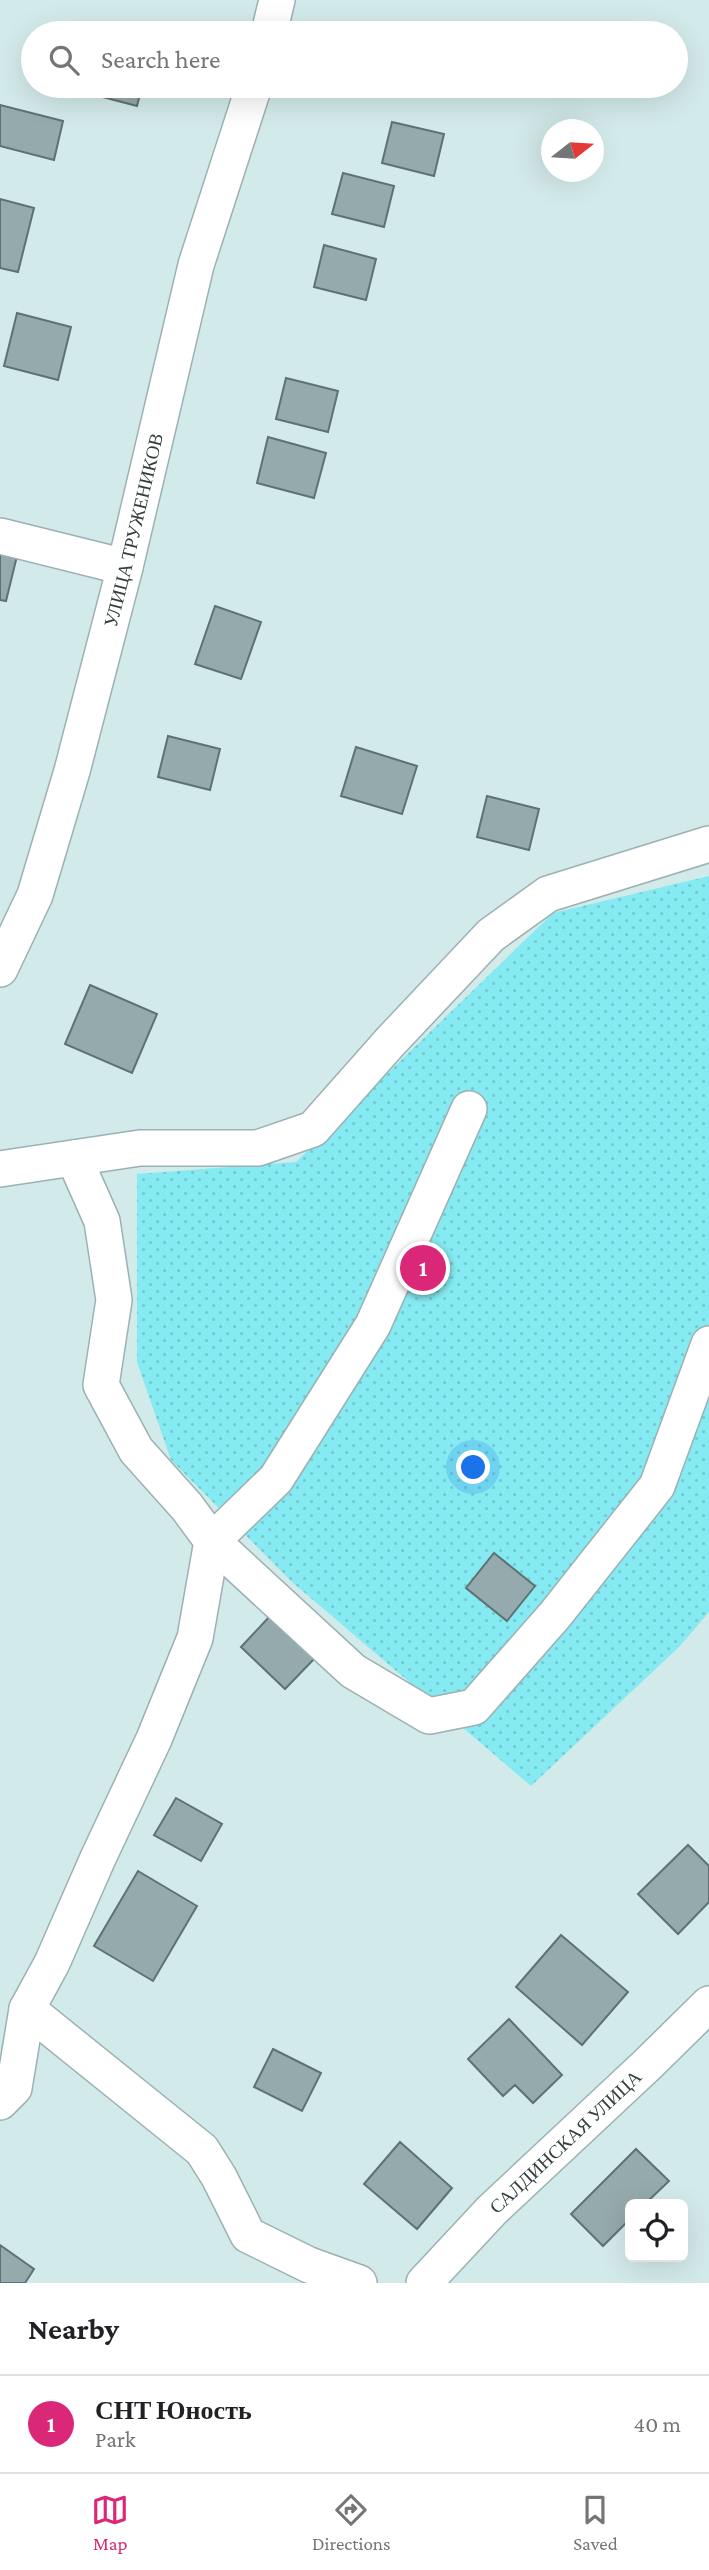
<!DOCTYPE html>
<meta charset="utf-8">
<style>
:root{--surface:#fff;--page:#f6f6f6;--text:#202124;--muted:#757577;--line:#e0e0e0;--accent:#db2777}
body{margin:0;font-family:"Crimson Pro",serif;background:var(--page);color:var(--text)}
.controls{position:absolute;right:21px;bottom:21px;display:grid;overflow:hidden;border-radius:10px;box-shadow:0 7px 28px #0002}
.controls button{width:63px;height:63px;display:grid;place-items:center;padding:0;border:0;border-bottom:2px solid var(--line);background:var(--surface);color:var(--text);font:35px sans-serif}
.compass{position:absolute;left:541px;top:119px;width:63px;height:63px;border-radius:50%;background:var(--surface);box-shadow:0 7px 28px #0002;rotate:73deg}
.you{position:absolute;left:474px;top:1468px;width:24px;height:24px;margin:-18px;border:5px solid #fff;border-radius:50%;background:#1a73e8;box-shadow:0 0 0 10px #1a73e833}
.badge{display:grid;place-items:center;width:46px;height:46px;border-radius:50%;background:var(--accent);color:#fff;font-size:23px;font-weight:700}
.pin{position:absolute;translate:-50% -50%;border:4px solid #fff;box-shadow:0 2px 7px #0006}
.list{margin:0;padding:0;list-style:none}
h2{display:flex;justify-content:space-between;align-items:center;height:91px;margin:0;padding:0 28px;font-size:30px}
h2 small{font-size:23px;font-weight:400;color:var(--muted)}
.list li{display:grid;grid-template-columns:46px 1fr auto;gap:21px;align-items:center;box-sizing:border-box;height:98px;padding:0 28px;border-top:2px solid var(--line)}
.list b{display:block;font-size:26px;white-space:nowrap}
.list p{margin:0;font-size:23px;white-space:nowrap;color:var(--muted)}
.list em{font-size:23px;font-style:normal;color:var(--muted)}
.icon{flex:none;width:38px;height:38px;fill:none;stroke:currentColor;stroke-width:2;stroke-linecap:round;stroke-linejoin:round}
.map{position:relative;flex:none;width:709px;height:2283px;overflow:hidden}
.search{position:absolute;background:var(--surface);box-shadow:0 7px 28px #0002;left:21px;right:21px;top:21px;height:77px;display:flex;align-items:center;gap:18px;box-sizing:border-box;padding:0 24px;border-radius:38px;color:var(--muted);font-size:26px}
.sheet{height:189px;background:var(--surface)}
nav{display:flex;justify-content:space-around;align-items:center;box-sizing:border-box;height:98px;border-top:2px solid var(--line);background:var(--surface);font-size:19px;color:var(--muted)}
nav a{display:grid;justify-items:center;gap:4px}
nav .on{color:var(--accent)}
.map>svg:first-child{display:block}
.garden{fill:url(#garden-dots)}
.building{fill:#95aaac;stroke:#5e7274;stroke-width:2}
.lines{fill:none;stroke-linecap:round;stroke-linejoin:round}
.minor-casing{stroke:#9bb1b3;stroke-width:38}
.minor{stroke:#fff;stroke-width:35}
.labels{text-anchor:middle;stroke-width:5;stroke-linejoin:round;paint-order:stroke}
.street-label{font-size:19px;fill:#343e3e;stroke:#e0f7f9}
</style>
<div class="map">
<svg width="709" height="2283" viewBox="0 0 709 2283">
<defs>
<pattern id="garden-dots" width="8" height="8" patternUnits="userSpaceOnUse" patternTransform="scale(1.75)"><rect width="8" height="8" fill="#85eaf1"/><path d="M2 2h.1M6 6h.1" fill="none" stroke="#73cad0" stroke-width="1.8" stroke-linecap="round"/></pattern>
</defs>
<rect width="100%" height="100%" fill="#d3eaeb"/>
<path class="garden" d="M709,876V1612L679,1647L531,1786L292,1582L171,1460L137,1362V1174L296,1162L553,913Z"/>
<path class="building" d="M77,86H142L137,106L76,90Z
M368,86H407L405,96Z
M0,105L63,121L54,160L0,146Z
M392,122L444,134L434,176L382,163Z
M343,173L394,186L384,227L332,214Z
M0,199L34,208L18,272L0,268Z
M324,245L376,259L366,300L314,287Z
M17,313L71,327L58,380L4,366Z
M286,378L338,391L328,432L276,419Z
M268,437L326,453L314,498L257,483Z
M0,552L17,556L6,601L0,600Z
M215,606L261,622L241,679L195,664Z
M168,736L220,749L210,790L158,777Z
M356,747L417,766L402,814L341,796Z
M487,796L539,809L529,850L477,837Z
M90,985L157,1014L132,1073L65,1044Z
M494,1553L535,1586L507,1621L466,1588Z
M270,1616L315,1658L285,1689L241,1647Z
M176,1798L222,1824L201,1861L154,1835Z
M688,1845L709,1866V1902L678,1934L638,1894Z
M138,1871L197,1906L153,1981L94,1946Z
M561,1935L628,1992L582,2045L516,1987Z
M509,2019L562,2075L533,2103L515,2085L503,2096L468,2059Z
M273,2049L321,2073L302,2111L254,2087Z
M400,2142L452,2188L417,2229L364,2184Z
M636,2149L669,2181L645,2204H630V2219L603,2246L571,2214Z
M0,2245L34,2269L25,2283H0Z"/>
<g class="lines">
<g class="minor-casing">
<g id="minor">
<path d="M269,33L277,0"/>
<path d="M0,536L125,567"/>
<path id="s1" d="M0,969L35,895L72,771L125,567L196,265L254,86"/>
<path d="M469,1109L373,1325L276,1479L212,1541L353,1671L429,1716L474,1707L555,1615L657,1486L709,1344"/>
<path d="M74,1158L102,1221L114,1300L101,1385L136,1450L187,1507L212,1541L195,1638L154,1739L98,1858L52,1963L27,2009L202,2150L219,2177L248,2235L309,2265L359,2283"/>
<path d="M0,1169L140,1148H258L313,1129L390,1042L491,935L548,894L709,844"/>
<path d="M0,2102L14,2088L27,2009"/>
<path id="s2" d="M424,2283L492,2210L648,2064L709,2004"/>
</g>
</g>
<use href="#minor" class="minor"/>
</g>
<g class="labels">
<g class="street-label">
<text dy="7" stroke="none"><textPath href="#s1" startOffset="460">УЛИЦА ТРУЖЕНИКОВ</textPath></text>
<text dy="7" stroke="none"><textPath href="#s2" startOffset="200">САЛДИНСКАЯ УЛИЦА</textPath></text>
</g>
</g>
</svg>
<div class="controls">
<button><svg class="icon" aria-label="locate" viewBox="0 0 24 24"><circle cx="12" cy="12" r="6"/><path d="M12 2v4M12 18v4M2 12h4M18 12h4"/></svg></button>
</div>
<svg class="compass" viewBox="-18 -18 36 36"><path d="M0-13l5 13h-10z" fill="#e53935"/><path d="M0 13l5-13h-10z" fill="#757577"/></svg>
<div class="you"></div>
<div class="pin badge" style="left:423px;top:1268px">1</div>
<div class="search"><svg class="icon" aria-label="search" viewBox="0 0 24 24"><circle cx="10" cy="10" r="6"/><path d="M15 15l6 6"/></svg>Search here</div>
</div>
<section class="sheet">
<h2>Nearby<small></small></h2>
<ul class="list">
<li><span class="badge">1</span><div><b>СНТ Юность</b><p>Park</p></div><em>40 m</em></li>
</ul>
</section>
<nav>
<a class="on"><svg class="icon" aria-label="map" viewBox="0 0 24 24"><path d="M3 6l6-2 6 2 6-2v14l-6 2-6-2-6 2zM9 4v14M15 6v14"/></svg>Map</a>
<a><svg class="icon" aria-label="directions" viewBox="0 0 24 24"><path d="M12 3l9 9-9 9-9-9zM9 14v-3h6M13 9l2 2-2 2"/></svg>Directions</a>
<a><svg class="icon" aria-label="saved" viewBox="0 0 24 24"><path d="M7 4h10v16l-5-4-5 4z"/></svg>Saved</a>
</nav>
